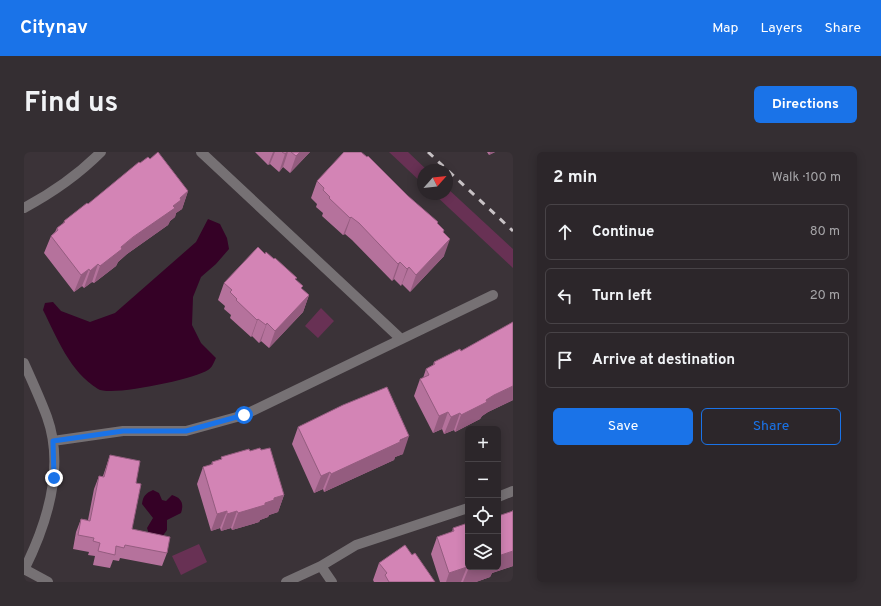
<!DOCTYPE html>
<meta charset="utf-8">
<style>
:root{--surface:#2c262a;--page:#342e32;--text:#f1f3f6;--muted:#a6a5a8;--line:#484347;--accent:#1a73e8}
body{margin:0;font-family:Overpass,sans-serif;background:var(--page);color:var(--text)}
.controls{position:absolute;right:12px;bottom:12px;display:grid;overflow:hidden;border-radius:6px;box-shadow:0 2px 10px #0003}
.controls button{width:36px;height:36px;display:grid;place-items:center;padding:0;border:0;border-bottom:1px solid var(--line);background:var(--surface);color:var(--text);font:20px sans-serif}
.compass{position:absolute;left:393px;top:12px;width:36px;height:36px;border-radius:50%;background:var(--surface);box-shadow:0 2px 10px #0003;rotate:63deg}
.stop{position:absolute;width:12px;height:12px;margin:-9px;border:3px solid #1a73e8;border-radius:50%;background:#fff}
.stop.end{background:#1a73e8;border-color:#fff;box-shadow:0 1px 4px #0008}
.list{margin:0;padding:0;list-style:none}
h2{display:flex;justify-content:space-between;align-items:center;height:52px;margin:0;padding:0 16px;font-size:17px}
h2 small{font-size:13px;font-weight:400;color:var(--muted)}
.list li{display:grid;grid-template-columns:26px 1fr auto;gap:12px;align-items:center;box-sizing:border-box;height:56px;margin:0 8px 8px;padding:0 8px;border:1px solid var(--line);border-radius:6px}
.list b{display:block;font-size:15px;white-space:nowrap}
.list em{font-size:13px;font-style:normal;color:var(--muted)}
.actions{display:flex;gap:8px;padding:12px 16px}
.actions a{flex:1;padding:9px 0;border:1px solid var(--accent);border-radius:6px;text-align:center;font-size:14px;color:var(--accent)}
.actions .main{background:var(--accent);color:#fff}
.icon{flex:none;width:22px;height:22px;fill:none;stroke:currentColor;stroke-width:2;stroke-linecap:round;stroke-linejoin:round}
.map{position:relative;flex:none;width:489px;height:430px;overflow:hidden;border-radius:6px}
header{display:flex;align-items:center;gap:24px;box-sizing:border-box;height:56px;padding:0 20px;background:var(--accent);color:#fff}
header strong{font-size:19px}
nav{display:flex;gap:22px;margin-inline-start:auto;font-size:14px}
.intro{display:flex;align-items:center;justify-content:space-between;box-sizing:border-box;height:96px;padding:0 24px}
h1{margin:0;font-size:28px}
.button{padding:10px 18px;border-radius:6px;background:var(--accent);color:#fff;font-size:14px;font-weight:700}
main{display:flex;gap:24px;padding:0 24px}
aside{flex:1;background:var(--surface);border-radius:6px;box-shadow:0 2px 10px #0003}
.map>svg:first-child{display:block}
.green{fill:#683154}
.water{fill:#350126}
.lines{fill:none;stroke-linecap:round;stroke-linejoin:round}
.minor{stroke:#767174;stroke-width:10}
.rail{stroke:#c7c1c4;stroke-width:3;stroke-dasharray:7 7;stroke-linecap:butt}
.wall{fill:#b5729c}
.shaded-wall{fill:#945c7f}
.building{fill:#d384b5;stroke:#945c7f}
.route{stroke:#1a73e8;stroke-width:5}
</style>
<header>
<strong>Citynav</strong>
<nav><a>Map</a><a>Layers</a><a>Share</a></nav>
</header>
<div class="intro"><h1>Find us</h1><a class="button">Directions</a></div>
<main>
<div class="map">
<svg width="489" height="430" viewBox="0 0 489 430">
<rect width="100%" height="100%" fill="#3b3338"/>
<path class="green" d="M365,0H384L403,18H399V32Z
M423,36L489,97V116L410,42H423Z
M297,156L310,169L294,186L281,174Z
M175,392L183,410L157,423L148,404Z"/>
<path class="water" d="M184,67L196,72L203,86L205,97L192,112L177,125L169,145L168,173L177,191L192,206C190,210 188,216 184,218C170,227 87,245 74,237C46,220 33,186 19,158L21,151L29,150L37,159L66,170L91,161L172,90Z
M129,338L135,341L138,348L142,349L148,343C158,346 160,352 157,361L143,368V378L138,385L125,382L123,376L129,366L118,352C119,344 122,341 129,338Z"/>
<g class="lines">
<path class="minor" d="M177,0L377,187
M0,56C28,41 54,23 77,0
M0,211C8,229 16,246 23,265C41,315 23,372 0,418
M29,289L99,279H162L220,263L469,143
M474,345L489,339
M297,414L308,430
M0,417L24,430
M262,430L297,414L332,393L444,356"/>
<path class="rail" d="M404,0L489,79"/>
</g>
<path class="wall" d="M231,0H286L266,21L259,15L255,20L246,12L244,13Z
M463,0H471L465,3Z
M116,11L164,39L158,57L152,61L151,65L146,69L144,73L103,102L94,110L92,114L70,131L68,130L60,136L58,134L50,140L20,101L27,84L31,80L33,76L39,72L40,69L64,52Z
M293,29L384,44L420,78L419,81L420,104L386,140L378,132L377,134L370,127L368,129L328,88L321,82L319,83L298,64L299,61L292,55L293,52L287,46Z
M241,102L272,128L278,137L285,143L279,160L245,196L237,189L235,191L228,184L227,185L206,166L207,163L200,157L201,154L194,148L200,131Z
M489,170V248L464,260L458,264L456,267L431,280L430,278L420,282L418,277L409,281L390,244L396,227L399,226L402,217L409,213L410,210L437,199Z
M274,275L379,302L371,305L370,308L300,340L299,337L290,341L268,292Z
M226,299L260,343L254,360L245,363L244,365L236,368L235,370L208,378L207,376L197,379L196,376L187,379L173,332L179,315L187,313L188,310L197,307V305Z
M86,303L112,331L108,377L143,401L138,414L96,406L95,409L89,408L86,416L69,413L71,404L64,403L65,400L49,397L52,380L57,367L64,368L70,337L75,324H79Z
M489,358V414L468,421L466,425L452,430H416L407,402L413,385L428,380L429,376L444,415Z
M388,403L411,430H350L349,428L355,411Z"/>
<path class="shaded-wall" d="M249,0H251L246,12L244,13Z
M263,0H264L259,15L255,20L261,2Z
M276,0H286L266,21L272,4Z
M466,0H471L465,3Z
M164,39L158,57L152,61L151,65L146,69L144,73L103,102L94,110L92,114L70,131L76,114L97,95L149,54L156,46Z
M327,65L321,82L319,83L326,66Z
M426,87L420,104L386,140L392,123Z
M376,110L370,127L368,129L374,112Z
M74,112L68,130L60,136L66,119Z
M385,115L378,132L377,134L383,117Z
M65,117L58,134L50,140L57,123Z
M285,143L279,160L245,196L251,179Z
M234,167L228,184L227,185L233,168Z
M243,171L237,189L235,191L242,173Z
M489,234V248L464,260L458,264L456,267L431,280L437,263L470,243Z
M424,260L418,277L409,281L415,264Z
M436,261L430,278L420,282L427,265Z
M385,284L379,302L371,305L370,308L300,340L307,322Z
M306,320L299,337L290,341L297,324Z
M260,343L254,360L245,363L244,365L236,368L235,370L208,378L214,361L241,351L250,346Z
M203,359L196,376L187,379L193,362Z
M213,359L207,376L197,379L203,362Z
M489,399V414L468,421L466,425L452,430H439L444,418L452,415H474V404Z
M443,415L437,430H422L425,421Z"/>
<path class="building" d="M134,0L164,39L156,46L157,48L149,54L151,56L109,85L97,95L98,97L76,114L74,112L66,119L65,117L57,123L27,84L34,78L33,76L41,70L40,69L63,51L64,52L115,10L116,11L124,5L126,7Z
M258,0H263L261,2Z
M267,0H276L272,4Z
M320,0H337L343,5L344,4L384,44L414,70L413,71L420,78L419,80L426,87L392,123L385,115L383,117L376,110L374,112L335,71L327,65L326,66L305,46L306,45L299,38L300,36L293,29Z
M234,95L241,102L242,100L250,107L251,106L273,126L271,127L279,134L277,136L285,143L251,179L243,171L242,173L234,167L233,168L212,148L213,147L206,140L208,138L200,131Z
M489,170V234L470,243L462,248L463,250L437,263L436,261L427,265L424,260L415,264L396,227L405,223L402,217L411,212L410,210L436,197L437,199Z
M363,235L385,284L376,288V290L307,322L306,320L297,324L274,275L319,253Z
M236,296L237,298L246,296L260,343L250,346V348L241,351V353L214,361L213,359L203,362V359L193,362L179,315L189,312L188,310L198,307L197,305L225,297L226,299Z
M86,303L116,309L112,331L117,332L108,377L146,385L143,401L101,393L100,396L92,394L91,403L74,399L76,391L69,389L70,386L54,383L57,367L66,369L75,324L80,325Z
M489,359V399L474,404V364Z
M444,371V415H452L444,418L443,415L425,421L413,385L430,379L429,376Z
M381,393L388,403L391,401L411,430H365L361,423L363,421L355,411Z"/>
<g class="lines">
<path class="route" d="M30,326L29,289L99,279H162L220,263"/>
</g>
</svg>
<div class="controls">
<button>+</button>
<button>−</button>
<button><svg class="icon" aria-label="locate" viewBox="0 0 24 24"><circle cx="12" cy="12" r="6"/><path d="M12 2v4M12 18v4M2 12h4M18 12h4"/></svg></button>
<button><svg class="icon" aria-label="layers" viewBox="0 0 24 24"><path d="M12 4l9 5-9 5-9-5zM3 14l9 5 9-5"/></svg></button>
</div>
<svg class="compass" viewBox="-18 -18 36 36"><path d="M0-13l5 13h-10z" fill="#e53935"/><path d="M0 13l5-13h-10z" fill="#a6a5a8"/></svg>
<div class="stop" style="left:220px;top:263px"></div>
<div class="stop end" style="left:30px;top:326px"></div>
</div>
<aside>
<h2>2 min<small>Walk · 100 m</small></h2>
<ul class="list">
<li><svg class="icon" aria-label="ahead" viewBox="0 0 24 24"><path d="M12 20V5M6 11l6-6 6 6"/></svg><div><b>Continue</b></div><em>80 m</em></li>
<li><svg class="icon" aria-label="left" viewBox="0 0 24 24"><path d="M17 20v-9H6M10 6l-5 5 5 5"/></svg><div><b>Turn left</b></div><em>20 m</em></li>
<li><svg class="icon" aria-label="arrive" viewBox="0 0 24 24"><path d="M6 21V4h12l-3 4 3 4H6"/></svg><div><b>Arrive at destination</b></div></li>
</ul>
<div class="actions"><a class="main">Save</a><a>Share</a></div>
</aside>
</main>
